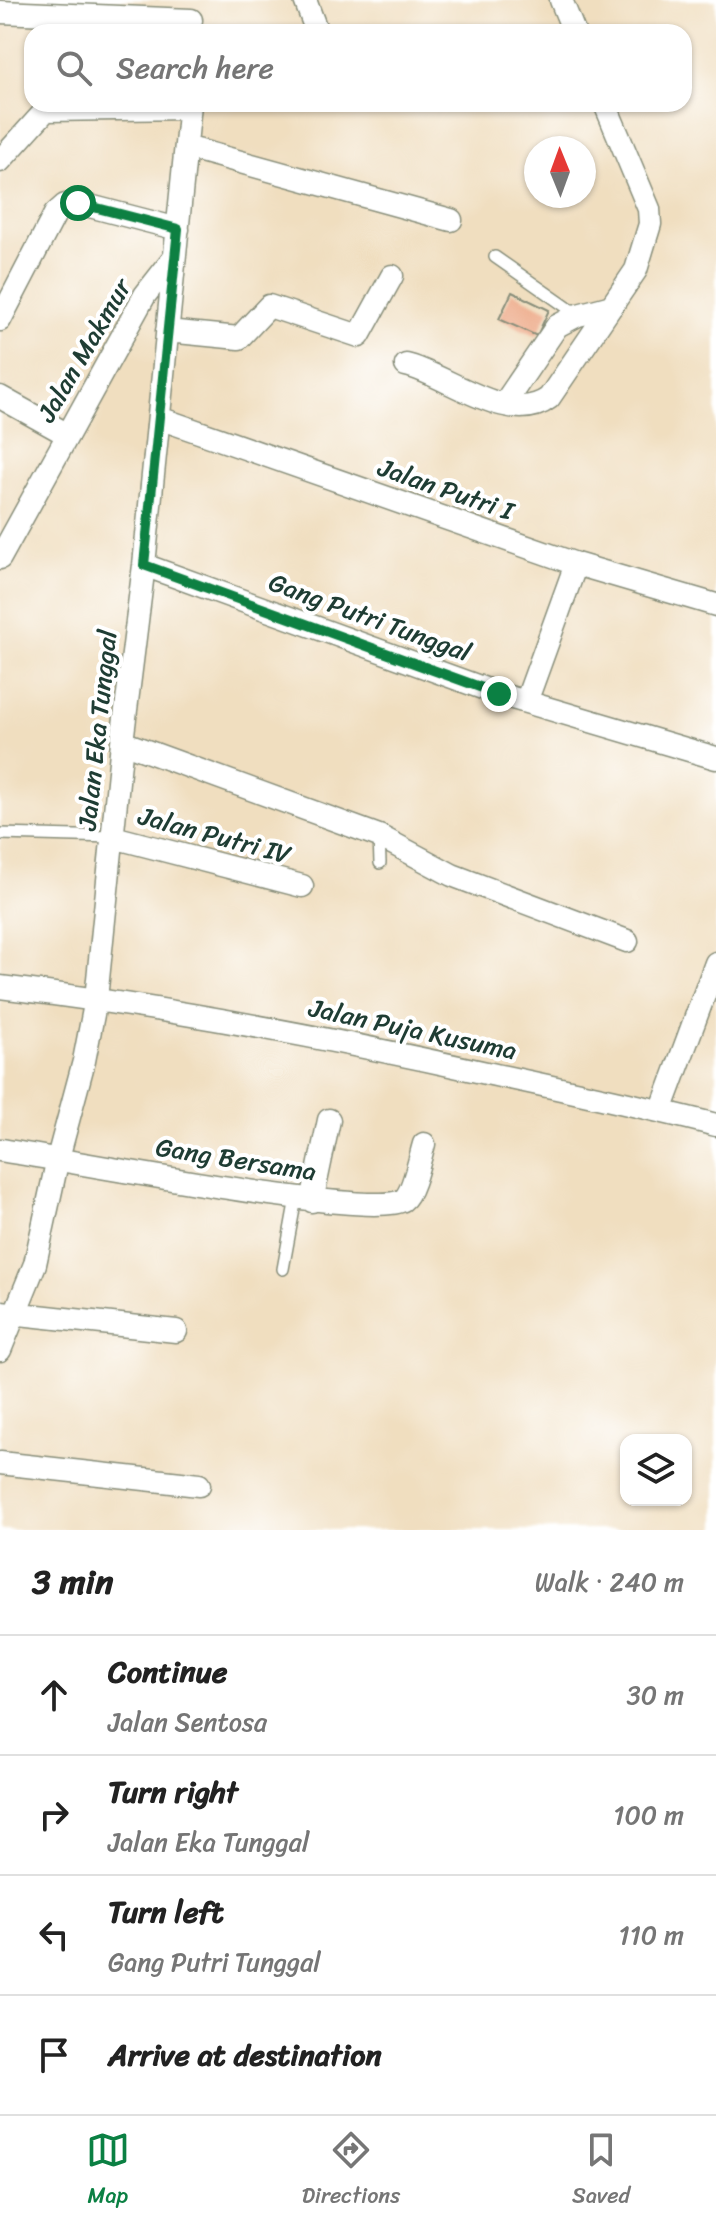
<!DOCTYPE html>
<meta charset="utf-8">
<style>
:root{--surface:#fff;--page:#f6f6f6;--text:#222;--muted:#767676;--line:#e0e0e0;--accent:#0b8043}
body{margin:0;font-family:Sriracha,sans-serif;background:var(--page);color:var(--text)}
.controls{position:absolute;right:24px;bottom:24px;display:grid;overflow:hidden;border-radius:16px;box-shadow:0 2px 6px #0004}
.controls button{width:72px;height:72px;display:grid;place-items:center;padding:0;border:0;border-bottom:2px solid var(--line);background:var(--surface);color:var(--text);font:40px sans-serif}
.compass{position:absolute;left:524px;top:136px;width:72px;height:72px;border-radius:50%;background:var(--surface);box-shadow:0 2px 6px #0004;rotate:359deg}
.stop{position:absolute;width:24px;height:24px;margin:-18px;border:6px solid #0b8043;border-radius:50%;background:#fff}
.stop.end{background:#0b8043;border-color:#fff;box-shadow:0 2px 8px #0008}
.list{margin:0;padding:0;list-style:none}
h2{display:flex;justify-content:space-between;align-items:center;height:104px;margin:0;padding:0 32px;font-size:34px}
h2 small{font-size:26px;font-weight:400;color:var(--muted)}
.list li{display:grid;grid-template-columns:52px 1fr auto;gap:24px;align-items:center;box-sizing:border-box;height:120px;padding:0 32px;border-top:2px solid var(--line)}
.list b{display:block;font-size:30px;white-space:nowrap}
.list p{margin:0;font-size:26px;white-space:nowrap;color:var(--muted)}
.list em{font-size:26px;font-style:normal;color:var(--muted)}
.icon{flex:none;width:44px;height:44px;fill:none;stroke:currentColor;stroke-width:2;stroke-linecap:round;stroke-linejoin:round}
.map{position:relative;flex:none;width:716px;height:1530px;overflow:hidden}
.search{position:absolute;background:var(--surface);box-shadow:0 2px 6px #0004;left:24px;right:24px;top:24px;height:88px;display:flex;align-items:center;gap:20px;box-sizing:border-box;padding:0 28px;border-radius:24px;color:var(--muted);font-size:30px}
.sheet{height:584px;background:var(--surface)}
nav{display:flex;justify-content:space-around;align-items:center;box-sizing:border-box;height:112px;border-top:2px solid var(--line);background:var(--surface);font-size:22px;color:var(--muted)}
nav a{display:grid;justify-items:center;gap:4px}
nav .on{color:var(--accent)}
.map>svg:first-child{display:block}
.building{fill:#eeae8e}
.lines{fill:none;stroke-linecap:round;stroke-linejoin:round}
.service-casing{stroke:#888e7a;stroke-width:14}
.minor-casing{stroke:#888e7a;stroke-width:25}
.service{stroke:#fff;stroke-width:11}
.minor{stroke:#fff;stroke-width:22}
.route{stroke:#0b8043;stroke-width:10}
.labels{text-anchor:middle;stroke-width:8;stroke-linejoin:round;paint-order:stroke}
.street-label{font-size:26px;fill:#1f3d34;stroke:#fff}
</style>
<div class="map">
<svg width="716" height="1530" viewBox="0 0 716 1530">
<rect width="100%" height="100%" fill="#fff"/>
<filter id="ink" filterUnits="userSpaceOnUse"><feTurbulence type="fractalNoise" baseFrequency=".0125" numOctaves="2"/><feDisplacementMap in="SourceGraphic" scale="16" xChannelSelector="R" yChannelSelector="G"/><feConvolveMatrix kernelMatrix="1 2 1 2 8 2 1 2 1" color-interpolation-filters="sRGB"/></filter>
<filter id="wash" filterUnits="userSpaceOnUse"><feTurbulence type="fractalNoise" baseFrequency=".006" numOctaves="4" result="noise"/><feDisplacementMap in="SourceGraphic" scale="32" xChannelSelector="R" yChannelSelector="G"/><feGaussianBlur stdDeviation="1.8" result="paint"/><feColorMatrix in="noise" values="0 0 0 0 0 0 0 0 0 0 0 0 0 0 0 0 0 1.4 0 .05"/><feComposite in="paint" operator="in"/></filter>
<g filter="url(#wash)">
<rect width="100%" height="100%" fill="#f0debf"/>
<g id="blocks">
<path class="building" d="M512,292L549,310L537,336L499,319Z"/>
</g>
</g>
<g filter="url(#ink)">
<use href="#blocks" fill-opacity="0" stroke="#888e7a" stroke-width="2"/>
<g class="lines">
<g class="service-casing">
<path id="service" d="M495,257L578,315
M0,834L113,837
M379,836L380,863
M283,1269L296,1198"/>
</g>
<g class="minor-casing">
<path id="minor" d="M305,0L317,32
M561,0L574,32
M0,12L191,20
M186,147L451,220
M0,161L46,110L189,108
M0,320L55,214L65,205L78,203L178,229
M167,331L239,338L269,306L359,336L392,276
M406,365C446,374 510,428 549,398L636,270L650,224L649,209L605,104
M0,397L68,435
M504,404L557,326L578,315L612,306
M159,418L576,564L716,605
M0,558L145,295L174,258
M144,565L499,694L716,758
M526,702L576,564
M122,742L379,836L452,875L627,941
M113,837L302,886
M0,987C165,1007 329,1038 491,1074C566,1090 642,1106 716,1125
M661,1111L716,963
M0,1150C58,1158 372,1220 403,1200C413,1193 420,1157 424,1144
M312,1201L329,1120
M1,1312L176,1331
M0,1350L35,1264L58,1158L84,1061L96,999L122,742L144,565L190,104
M0,1463L199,1485"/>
</g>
<use href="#service" class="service"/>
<use href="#minor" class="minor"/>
</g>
</g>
<g class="lines" filter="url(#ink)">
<path class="route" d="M78,203L178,229L144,565L499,694"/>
</g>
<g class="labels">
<g class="street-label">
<text transform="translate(84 350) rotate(-60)" y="9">Jalan Makmur</text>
<text transform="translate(446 489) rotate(19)" y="9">Jalan Putri I</text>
<text transform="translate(370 617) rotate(20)" y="9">Gang Putri Tunggal</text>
<text transform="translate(97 730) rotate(-84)" y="9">Jalan Eka Tunggal</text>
<text transform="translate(215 835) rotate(15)" y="9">Jalan Putri IV</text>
<text transform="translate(413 1029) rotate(12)" y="9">Jalan Puja Kusuma</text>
<text transform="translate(236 1159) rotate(9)" y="9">Gang Bersama</text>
</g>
</g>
</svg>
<div class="controls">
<button><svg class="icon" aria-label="layers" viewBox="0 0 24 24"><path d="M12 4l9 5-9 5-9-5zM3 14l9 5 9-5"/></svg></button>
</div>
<svg class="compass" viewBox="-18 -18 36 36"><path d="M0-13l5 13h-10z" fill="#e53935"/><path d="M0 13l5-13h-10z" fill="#767676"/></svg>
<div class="stop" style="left:78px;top:203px"></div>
<div class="stop end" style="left:499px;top:694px"></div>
<div class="search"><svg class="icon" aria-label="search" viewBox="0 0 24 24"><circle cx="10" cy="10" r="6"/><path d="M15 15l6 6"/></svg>Search here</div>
</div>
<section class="sheet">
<h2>3 min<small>Walk · 240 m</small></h2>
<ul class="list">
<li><svg class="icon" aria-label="ahead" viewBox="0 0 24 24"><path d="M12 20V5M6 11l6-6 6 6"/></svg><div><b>Continue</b><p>Jalan Sentosa</p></div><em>30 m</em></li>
<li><svg class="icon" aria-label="right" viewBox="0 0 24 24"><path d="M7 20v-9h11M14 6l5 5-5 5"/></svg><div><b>Turn right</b><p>Jalan Eka Tunggal</p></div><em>100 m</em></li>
<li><svg class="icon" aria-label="left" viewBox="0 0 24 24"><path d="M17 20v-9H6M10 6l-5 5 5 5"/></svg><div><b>Turn left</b><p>Gang Putri Tunggal</p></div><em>110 m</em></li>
<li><svg class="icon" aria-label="arrive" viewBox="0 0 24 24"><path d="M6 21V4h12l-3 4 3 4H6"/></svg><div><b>Arrive at destination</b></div></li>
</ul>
</section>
<nav>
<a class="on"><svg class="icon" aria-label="map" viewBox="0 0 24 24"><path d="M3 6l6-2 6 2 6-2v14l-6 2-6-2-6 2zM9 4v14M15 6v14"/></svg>Map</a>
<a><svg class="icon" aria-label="directions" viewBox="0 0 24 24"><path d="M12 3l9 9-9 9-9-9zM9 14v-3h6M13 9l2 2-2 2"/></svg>Directions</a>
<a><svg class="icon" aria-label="saved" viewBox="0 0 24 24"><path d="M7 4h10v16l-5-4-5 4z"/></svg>Saved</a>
</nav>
